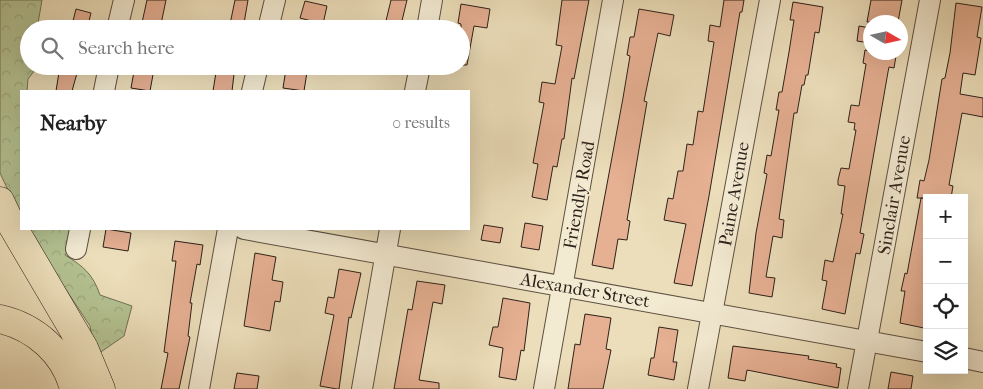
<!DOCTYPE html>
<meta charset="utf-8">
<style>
:root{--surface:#fff;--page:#f6f6f6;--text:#222;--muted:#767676;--line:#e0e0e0}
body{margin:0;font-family:"IM FELL French Canon",serif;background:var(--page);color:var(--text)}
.controls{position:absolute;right:15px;bottom:15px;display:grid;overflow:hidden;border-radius:0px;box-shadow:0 5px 20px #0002}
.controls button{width:45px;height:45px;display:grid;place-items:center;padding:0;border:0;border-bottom:1px solid var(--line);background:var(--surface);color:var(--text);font:25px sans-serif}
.compass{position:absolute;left:863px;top:15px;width:45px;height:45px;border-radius:50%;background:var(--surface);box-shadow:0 5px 20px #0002;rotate:99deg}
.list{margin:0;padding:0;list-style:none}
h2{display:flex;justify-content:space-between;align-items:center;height:65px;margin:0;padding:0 20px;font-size:21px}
h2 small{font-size:16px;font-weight:400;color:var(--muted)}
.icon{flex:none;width:28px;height:28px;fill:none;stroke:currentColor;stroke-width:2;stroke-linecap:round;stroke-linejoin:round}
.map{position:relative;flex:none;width:983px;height:389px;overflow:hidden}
.search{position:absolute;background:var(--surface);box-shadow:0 5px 20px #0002;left:20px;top:20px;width:450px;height:55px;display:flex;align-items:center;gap:12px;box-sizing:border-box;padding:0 18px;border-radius:28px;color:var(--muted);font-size:19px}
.panel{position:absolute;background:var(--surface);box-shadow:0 5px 20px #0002;left:20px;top:90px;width:450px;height:140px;border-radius:0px}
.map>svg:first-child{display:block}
.forest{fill:url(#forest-crowns);stroke:#707256}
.building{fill:#e6b093;stroke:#2d2119}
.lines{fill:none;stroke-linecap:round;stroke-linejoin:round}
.minor-casing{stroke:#5d5041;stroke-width:22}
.highway-casing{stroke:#2d2119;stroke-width:29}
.minor{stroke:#f3ead2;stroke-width:20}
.highway{stroke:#ecdeba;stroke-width:28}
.labels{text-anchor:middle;stroke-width:4;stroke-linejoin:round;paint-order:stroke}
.street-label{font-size:18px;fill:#2d2119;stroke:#f3ead2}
</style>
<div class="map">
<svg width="983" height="389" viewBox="0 0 983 389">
<defs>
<pattern id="forest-crowns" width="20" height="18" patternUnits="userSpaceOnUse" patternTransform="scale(1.25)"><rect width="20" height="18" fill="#b4c292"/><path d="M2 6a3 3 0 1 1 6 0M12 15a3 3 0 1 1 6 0" fill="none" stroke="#9ba67d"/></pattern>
</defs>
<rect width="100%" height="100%" fill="#ecdeba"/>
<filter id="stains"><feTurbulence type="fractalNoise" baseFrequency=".004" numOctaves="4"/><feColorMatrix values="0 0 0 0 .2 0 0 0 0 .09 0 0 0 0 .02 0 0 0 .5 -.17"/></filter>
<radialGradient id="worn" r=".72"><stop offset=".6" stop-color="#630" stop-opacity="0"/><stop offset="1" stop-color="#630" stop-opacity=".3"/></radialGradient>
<path class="forest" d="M0,0H42L37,29H29V66H38L28,79L27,91H21V218L0,173Z
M26,229H75L72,244L65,255C83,266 93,274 100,295L132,306L124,336L95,356L90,326Z"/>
<path class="building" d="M147,0H166L160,29L141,27Z
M235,0H248L243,29H229Z
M391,0H407L400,29H384Z
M562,0H589L574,79L572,78L564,139H562L557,167L553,166L547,200L532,197L538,164L533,163L544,103L539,102L542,82L555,84L562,46L556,45Z
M724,0H744L742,12H740L709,196L692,286L674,283L686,224L664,220L668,198L673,199L678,171H683L687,144L693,145L698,111L703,112L714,42L708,41L710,25L720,27Z
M871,0H902L898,22H867Z
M305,1L327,6L323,24L300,18Z
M793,2L823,7L819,33L815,32L808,75H806L804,85H802L797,113H794L779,219L784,220L782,238L773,236L766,277L775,278L772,297L749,293L756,233L767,174L764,173L767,155L771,156L779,110H776L779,92H782L789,52L794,20H790Z
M956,3L982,7L977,37L981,38L975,75L963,73L960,94L983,98V117L962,113L949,185L953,186L951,198H917L920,180L924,181L929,160L942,79L945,78L950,53Z
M461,4L490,9L487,28L474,26L467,65H461V24L458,23Z
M76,9L91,13L87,29H71Z
M639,9L674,15L670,36L658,33L644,101L647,102L627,220L630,221L627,240L618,239L613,269L592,265L623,98L630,56L627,55L630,37H634Z
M859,26L870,28V43L857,41Z
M865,50L896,56L894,68L889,67L888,72L860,233L864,234L860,254L856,253L845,314L822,309L827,281L822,280L825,260L833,262L843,214H841L845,186L838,185V180L841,168L849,169L856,130H854L855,123L848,122L851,105L859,106L866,64L863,63Z
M60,66H79L72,91H56Z
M135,66L154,69L150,91L131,88Z
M217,66H235L232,91H213Z
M286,69L307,72L304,91L283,88Z
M921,198L927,199V310L924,328L900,323L905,291H901L905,273L907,274Z
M525,223L543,226L539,250L521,247Z
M484,225L503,228L500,243L481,240Z
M106,229L131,233L128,251L103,247Z
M175,241L203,245L200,265L197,264L190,303H192L188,336L190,337L179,389H161L168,353L164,352L176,261H172Z
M255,253L276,257L272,280L283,282L280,302L275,301L270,331L244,326Z
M339,269L361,273L351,318L349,317L339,389H337L320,386L334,315L325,313L328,297L334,298Z
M417,281L445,285L442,304L433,302L419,380L439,383V389H394L408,309L412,310Z
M503,298L530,303L524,351L521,350L516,380L499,377L503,348L489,345L493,327H498Z
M585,314L611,318L606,349L611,350L603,389H568L575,344L580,345Z
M659,327L678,330L673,362H677L674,380L648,375L651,358H654Z
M733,346L809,356L808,359L837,364L836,367L841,368L838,388L747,370L745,381L728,378Z
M891,372L913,376L911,389H888Z
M237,373L259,376L257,389H234Z"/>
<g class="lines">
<g class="minor-casing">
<path id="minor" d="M117,29L124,0
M268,29L275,0
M427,29L432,0
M104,91L109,66
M252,91L258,66
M415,91L420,66
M244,229L927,352
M76,249L80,229
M964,358L983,362
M199,389L228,229
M362,389L390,229
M544,389L613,0
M698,389L770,0
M858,389L930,0"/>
</g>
<g class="highway-casing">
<path id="highway" d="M0,201L10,222L84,348L101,389
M0,319C35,327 65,353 74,389"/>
</g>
<use href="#minor" class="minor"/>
<use href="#highway" class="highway"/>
</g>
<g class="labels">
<g class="street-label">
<text transform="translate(734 194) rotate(-80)" y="6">Paine Avenue</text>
<text transform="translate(579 195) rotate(-80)" y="6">Friendly Road</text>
<text transform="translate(894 195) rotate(-80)" y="6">Sinclair Avenue</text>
<text transform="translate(585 290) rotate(10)" y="6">Alexander Street</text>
</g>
</g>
<rect width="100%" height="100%" filter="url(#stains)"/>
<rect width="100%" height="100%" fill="url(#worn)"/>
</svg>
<div class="controls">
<button>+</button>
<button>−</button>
<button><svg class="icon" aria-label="locate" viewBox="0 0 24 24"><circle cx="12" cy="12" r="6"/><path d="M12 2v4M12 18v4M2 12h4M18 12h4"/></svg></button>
<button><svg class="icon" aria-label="layers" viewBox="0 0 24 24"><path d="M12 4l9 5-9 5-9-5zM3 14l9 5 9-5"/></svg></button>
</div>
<svg class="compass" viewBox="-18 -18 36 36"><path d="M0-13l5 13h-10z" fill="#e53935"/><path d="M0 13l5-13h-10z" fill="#767676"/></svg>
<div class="search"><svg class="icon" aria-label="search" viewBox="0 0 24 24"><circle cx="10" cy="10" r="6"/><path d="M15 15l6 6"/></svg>Search here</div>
<section class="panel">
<h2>Nearby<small>0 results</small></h2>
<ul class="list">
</ul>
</section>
</div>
